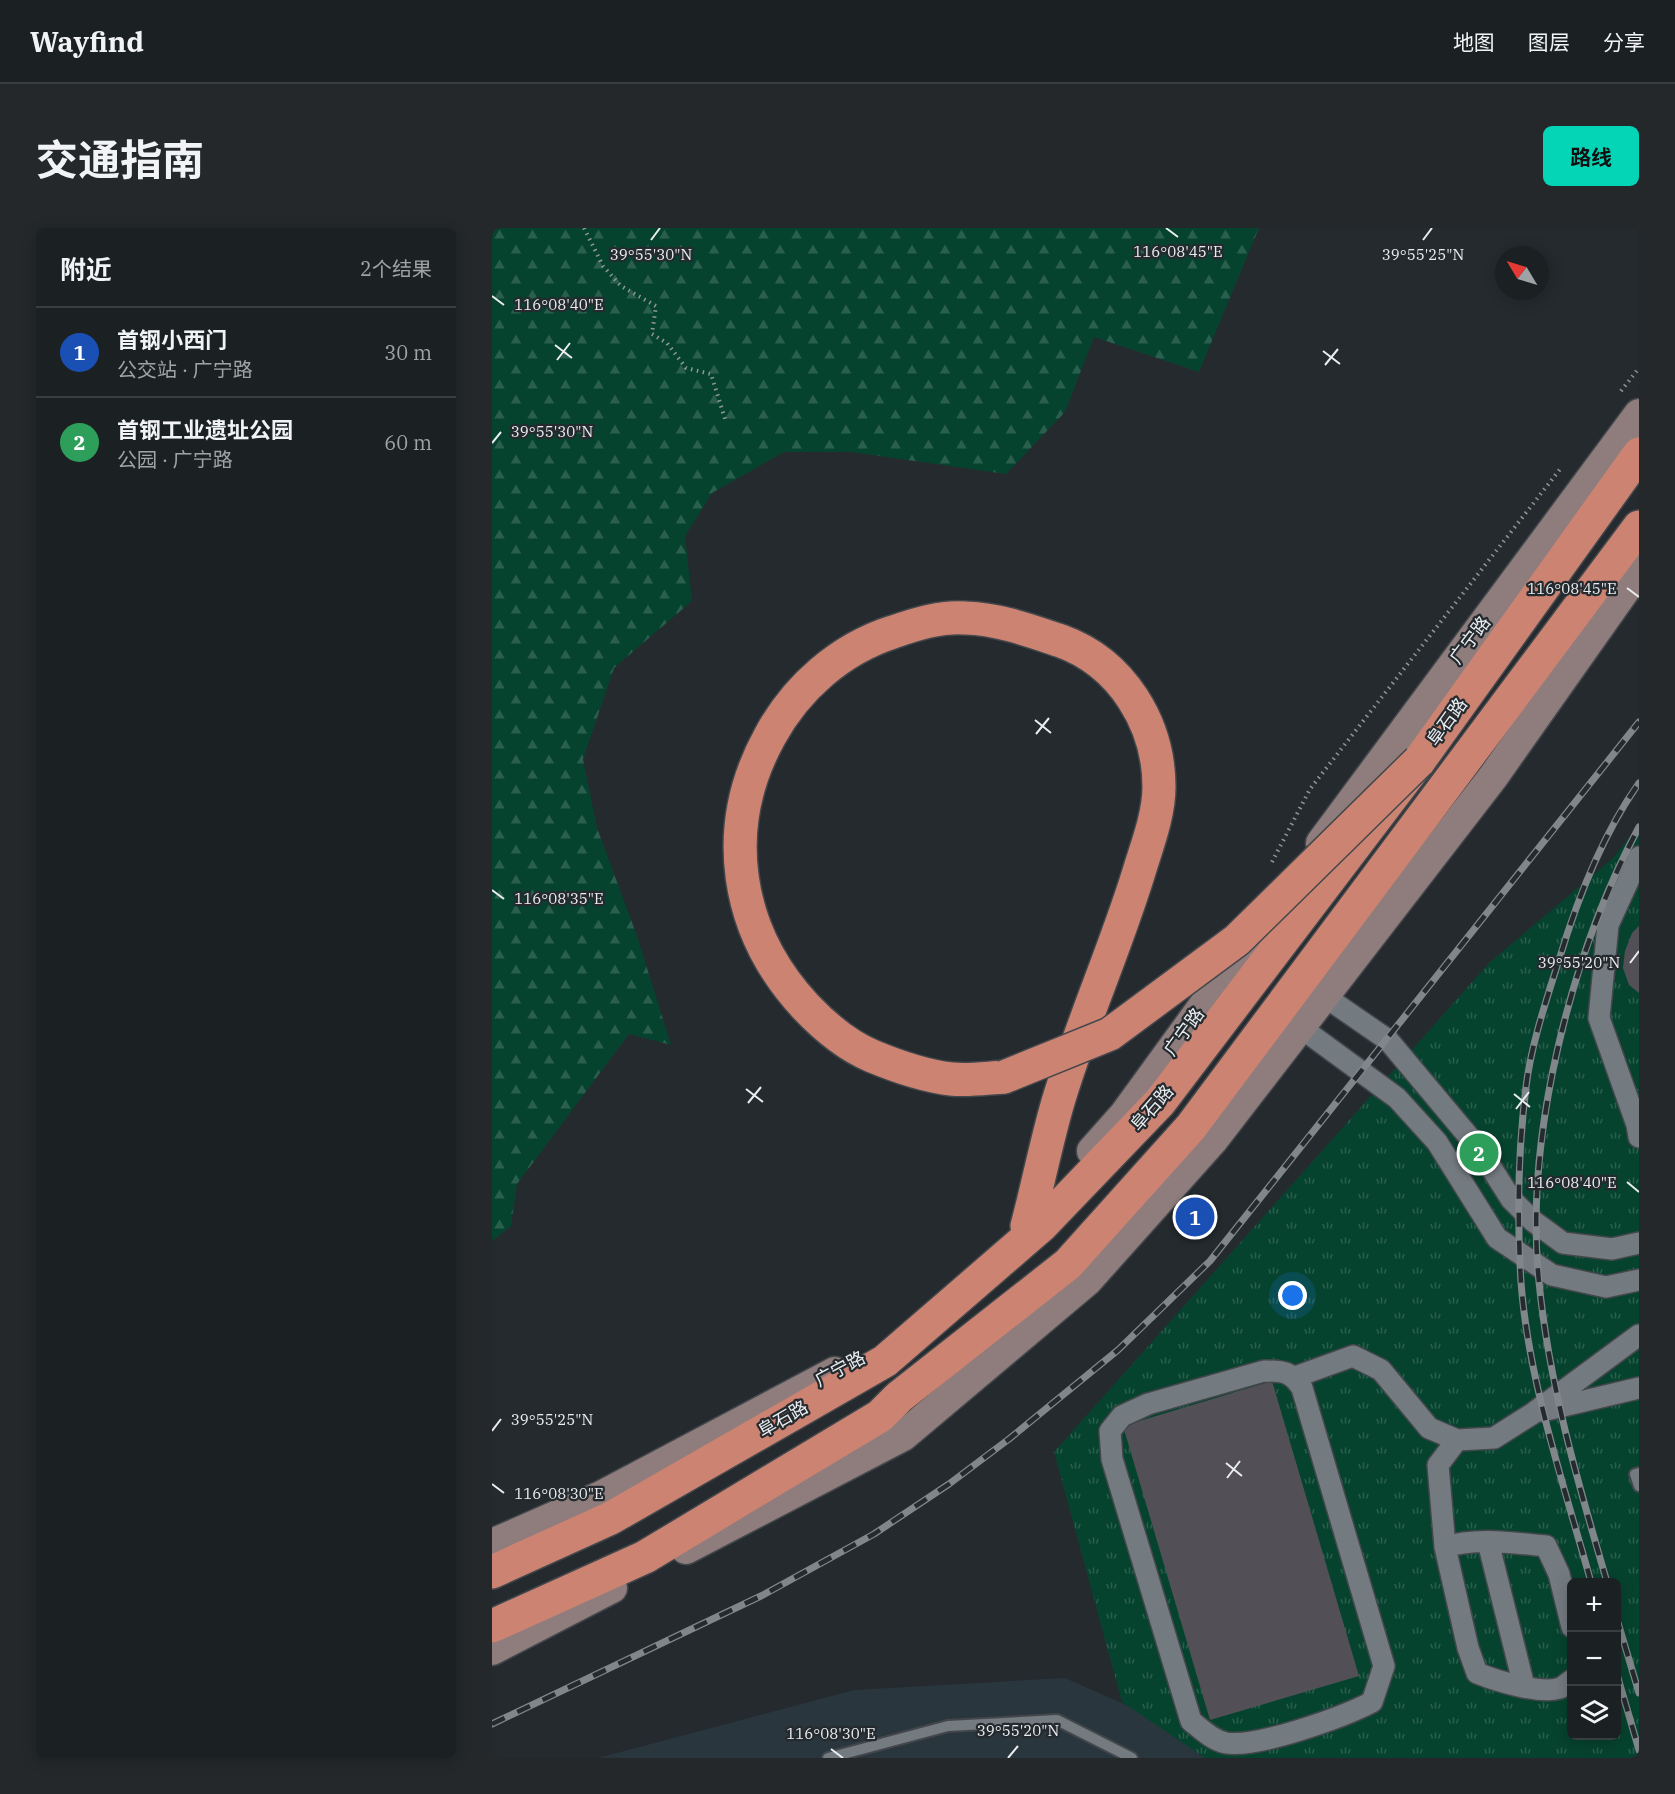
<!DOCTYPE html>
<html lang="zh">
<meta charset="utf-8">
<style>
:root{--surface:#1b2022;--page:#24282a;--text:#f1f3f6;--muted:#a0a3a5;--line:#393e40;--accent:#04d5b6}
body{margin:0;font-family:"IBM Plex Serif","Noto Sans SC",serif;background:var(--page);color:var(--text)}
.controls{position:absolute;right:18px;bottom:18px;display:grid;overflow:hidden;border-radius:9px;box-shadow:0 3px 15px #0003}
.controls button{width:54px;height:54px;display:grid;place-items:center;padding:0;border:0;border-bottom:2px solid var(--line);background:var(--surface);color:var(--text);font:30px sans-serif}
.compass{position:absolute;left:1003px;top:18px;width:54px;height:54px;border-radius:50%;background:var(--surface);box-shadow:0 3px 15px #0003;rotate:308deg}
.you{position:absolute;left:801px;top:1068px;width:21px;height:21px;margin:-15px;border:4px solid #fff;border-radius:50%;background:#1a73e8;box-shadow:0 0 0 9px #1a73e833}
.badge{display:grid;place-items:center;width:39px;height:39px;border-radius:50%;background:var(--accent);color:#fff;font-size:20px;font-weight:700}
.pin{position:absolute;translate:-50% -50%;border:3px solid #fff;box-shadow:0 2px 6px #0006}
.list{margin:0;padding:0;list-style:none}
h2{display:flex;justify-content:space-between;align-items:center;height:78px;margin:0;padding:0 24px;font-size:26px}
h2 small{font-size:20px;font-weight:400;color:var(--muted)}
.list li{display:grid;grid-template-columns:39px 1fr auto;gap:18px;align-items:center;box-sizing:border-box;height:90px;padding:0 24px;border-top:2px solid var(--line)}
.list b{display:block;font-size:22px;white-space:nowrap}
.list p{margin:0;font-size:20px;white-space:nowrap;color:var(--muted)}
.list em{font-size:20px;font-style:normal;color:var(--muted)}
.icon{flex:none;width:33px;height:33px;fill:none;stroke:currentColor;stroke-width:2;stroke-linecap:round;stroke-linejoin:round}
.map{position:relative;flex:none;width:1147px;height:1530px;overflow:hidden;border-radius:9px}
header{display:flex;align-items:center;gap:36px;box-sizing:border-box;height:84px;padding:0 30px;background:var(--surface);border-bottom:2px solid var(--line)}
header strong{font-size:28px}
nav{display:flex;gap:33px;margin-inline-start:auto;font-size:21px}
.intro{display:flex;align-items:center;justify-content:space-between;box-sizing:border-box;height:144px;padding:0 36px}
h1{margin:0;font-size:42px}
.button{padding:15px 27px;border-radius:9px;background:var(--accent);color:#111;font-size:21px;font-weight:700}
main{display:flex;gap:36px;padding:0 36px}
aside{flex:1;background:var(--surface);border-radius:9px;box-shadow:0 3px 15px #0003}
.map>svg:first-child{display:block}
.built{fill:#2a363e}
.grass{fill:url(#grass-tufts);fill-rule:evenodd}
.forest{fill:url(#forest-firs)}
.building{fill:#525056}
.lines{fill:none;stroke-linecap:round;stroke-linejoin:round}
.lane-casing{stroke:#43474b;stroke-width:14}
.street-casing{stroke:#43474b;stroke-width:24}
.secondary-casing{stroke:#43474b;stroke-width:33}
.highway-casing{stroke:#43474b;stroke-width:36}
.path{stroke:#909599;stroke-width:4;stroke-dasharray:1.5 4.5;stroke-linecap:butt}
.lane{stroke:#747b80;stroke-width:10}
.street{stroke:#747b80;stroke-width:21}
.secondary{stroke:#8e7d7c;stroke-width:30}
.highway{stroke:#cc8372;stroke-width:33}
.rail-casing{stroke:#81868a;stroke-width:7}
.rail{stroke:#242a2e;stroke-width:4.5;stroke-dasharray:14;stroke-linecap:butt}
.highway-bridge-casing{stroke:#43474b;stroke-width:36;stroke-linecap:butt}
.highway-bridge{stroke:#cc8372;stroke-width:33}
.ticks{fill:none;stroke:#e9edf0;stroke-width:2}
.labels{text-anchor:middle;stroke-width:4.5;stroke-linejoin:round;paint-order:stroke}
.street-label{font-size:18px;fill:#e9edf0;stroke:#242a2e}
.ticks-label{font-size:15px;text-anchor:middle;fill:#e9edf0;stroke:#242a2e;stroke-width:4.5;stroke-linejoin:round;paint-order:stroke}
</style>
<header>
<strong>Wayfind</strong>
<nav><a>地图</a><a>图层</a><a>分享</a></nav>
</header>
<div class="intro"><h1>交通指南</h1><a class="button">路线</a></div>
<main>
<aside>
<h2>附近<small>2个结果</small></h2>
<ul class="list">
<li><span class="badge" style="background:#1a4fb4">1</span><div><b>首钢小西门</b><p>公交站 · 广宁路</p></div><em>30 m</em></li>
<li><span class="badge" style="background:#2e9e5b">2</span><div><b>首钢工业遗址公园</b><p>公园 · 广宁路</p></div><em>60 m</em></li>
</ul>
</aside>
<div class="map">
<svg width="1147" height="1530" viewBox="0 0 1147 1530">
<defs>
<pattern id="grass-tufts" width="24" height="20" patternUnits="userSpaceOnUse" patternTransform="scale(1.5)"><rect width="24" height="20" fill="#06432e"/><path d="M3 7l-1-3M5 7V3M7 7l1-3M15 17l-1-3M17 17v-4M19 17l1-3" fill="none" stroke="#2a5e4d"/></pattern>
<pattern id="forest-firs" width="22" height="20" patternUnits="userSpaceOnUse" patternTransform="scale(1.5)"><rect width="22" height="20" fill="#06432e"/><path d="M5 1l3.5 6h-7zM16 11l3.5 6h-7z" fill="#2a5e4d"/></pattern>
</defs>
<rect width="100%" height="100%" fill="#242a2e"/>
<path class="built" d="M573,1450L687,1500L728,1530H106L362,1462Z"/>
<path class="grass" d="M1147,597V1530H713L630,1474L562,1224L997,735L1120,631ZM1080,1354H1124V1508H1080Z"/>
<path class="forest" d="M0,0H767L707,144L602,109L573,184L514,246L359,224H292L220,265L193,308L200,373L122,440L91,531L105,600L145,708L179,817L137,806L25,956L19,998L0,1013Z"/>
<path class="building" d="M1147,698V765L1137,757L1131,740L1133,723L1140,705Z
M780,1153L867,1448L718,1492L631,1198Z"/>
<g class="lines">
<g class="lane-casing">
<path id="lane" d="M1147,1245L1143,1246L1147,1258
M336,1530L456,1498L565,1492L640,1530"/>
</g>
<g class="street-casing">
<path id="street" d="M1147,629L1116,697L1107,790L1145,897L1147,909
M832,768L896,812L988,922L1019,971L1041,993L1071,1015L1120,1021L1147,1015
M808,799L905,870L945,914L1005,1010L1060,1047L1114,1059L1147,1052
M772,1143C791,1143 799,1143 810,1160L892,1438L880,1474C851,1489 766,1520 734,1515C720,1512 709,1501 699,1493L620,1231L618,1203L630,1188L656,1176Z
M803,1149L861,1128L889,1142L937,1200L965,1212L1002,1210L1040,1186L1147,1107
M1050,1183L1147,1160
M996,1314L1032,1458
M953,1319L946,1237L965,1212
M1080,1399L1067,1346L1054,1318C1022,1315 985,1309 953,1319L976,1420L985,1445C1002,1452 1049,1467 1068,1460C1072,1459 1076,1454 1080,1452"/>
</g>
<g class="secondary-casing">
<path id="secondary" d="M829,615L1147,186
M600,923L632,887L768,700
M0,1316L109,1268L343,1144
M194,1321L411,1208L595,1053L721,912L1001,549L1147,342
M0,1422L120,1360"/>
</g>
<g class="highway-casing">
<path id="highway" d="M512,849C495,850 476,853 459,851C433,848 404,838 380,828C354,817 332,798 314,779C243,703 227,600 278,508C304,460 348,421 401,404C424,396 449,388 474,390C507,391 539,403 569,413C630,435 667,496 667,559C667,588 654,620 646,647C622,724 589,797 566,874C554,915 546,957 535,998
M0,1344L119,1290L393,1133L549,998L668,874L927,533L1147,226
M0,1398L153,1329L388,1188L407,1169L576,1036L699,899L1147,299"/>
</g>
<path class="path" d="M92,0L111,38L129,58L164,78L160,106L175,115L194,140L219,146L234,194
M1129,163L1147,140
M780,634L818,561L1069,240"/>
<use href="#lane" class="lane"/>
<use href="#street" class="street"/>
<use href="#secondary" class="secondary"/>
<use href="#highway" class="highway"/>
<g class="rail-casing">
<path id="rail" d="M1099,1354C1073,1261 1036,1152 1029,1054C1025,990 1026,923 1034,859C1039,817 1054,773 1067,732C1085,672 1110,607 1147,555
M1115,1354C1086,1255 1057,1157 1047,1054C1032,910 1079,725 1147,599
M1124,1388L1147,1465
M1124,1443L1147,1522
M0,1496L271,1367L382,1306L457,1256L517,1211L626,1122L718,1033L1147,494"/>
</g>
<use href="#rail" class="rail"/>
<g class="highway-bridge-casing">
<path id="highway-bridge" d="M512,849L618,806L745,712L927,533"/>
</g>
<use href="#highway-bridge" class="highway-bridge"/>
</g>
<path class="ticks" d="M674,0L686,9M159,12L168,0M931,12L940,0M0,68L12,77M63,117L80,130M831,123L848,136M65,132L78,115M833,137L846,121M0,215L9,204M1135,360L1147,369M543,492L559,505M544,506L557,490M0,662L12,671M1138,735L1147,723M254,861L271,874M1022,866L1038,879M256,875L269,859M1024,881L1037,864M1135,954L1147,964M0,1203L9,1191M734,1235L750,1248M735,1250L748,1233M0,1256L12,1265M339,1521L351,1530M516,1530L526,1518"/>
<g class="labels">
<g class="street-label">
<text transform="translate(978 412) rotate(-53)" y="6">广宁路</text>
<text transform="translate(955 494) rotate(-54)" y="6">阜石路</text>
<text transform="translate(692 804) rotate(-54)" y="6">广宁路</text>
<text transform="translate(660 880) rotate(-49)" y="6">阜石路</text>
<text transform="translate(348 1141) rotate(-28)" y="6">广宁路</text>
<text transform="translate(291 1191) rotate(-30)" y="6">阜石路</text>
</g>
</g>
<g class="ticks-label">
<text x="686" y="29">116°08'45"E</text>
<text x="159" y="32">39°55'30"N</text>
<text x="931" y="32">39°55'25"N</text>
<text x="67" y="82">116°08'40"E</text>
<text x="60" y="209">39°55'30"N</text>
<text x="1080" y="366">116°08'45"E</text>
<text x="67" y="676">116°08'35"E</text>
<text x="1087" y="740">39°55'20"N</text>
<text x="1080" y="960">116°08'40"E</text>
<text x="60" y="1197">39°55'25"N</text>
<text x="67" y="1271">116°08'30"E</text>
<text x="526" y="1508">39°55'20"N</text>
<text x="339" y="1511">116°08'30"E</text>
</g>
</svg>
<div class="controls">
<button>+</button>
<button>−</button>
<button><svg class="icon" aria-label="layers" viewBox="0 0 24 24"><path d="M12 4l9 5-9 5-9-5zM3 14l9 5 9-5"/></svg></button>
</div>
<svg class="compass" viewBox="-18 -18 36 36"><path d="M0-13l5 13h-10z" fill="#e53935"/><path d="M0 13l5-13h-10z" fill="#a0a3a5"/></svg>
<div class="you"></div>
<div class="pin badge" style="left:703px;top:989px;background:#1a4fb4">1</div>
<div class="pin badge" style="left:987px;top:925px;background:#2e9e5b">2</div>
</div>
</main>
